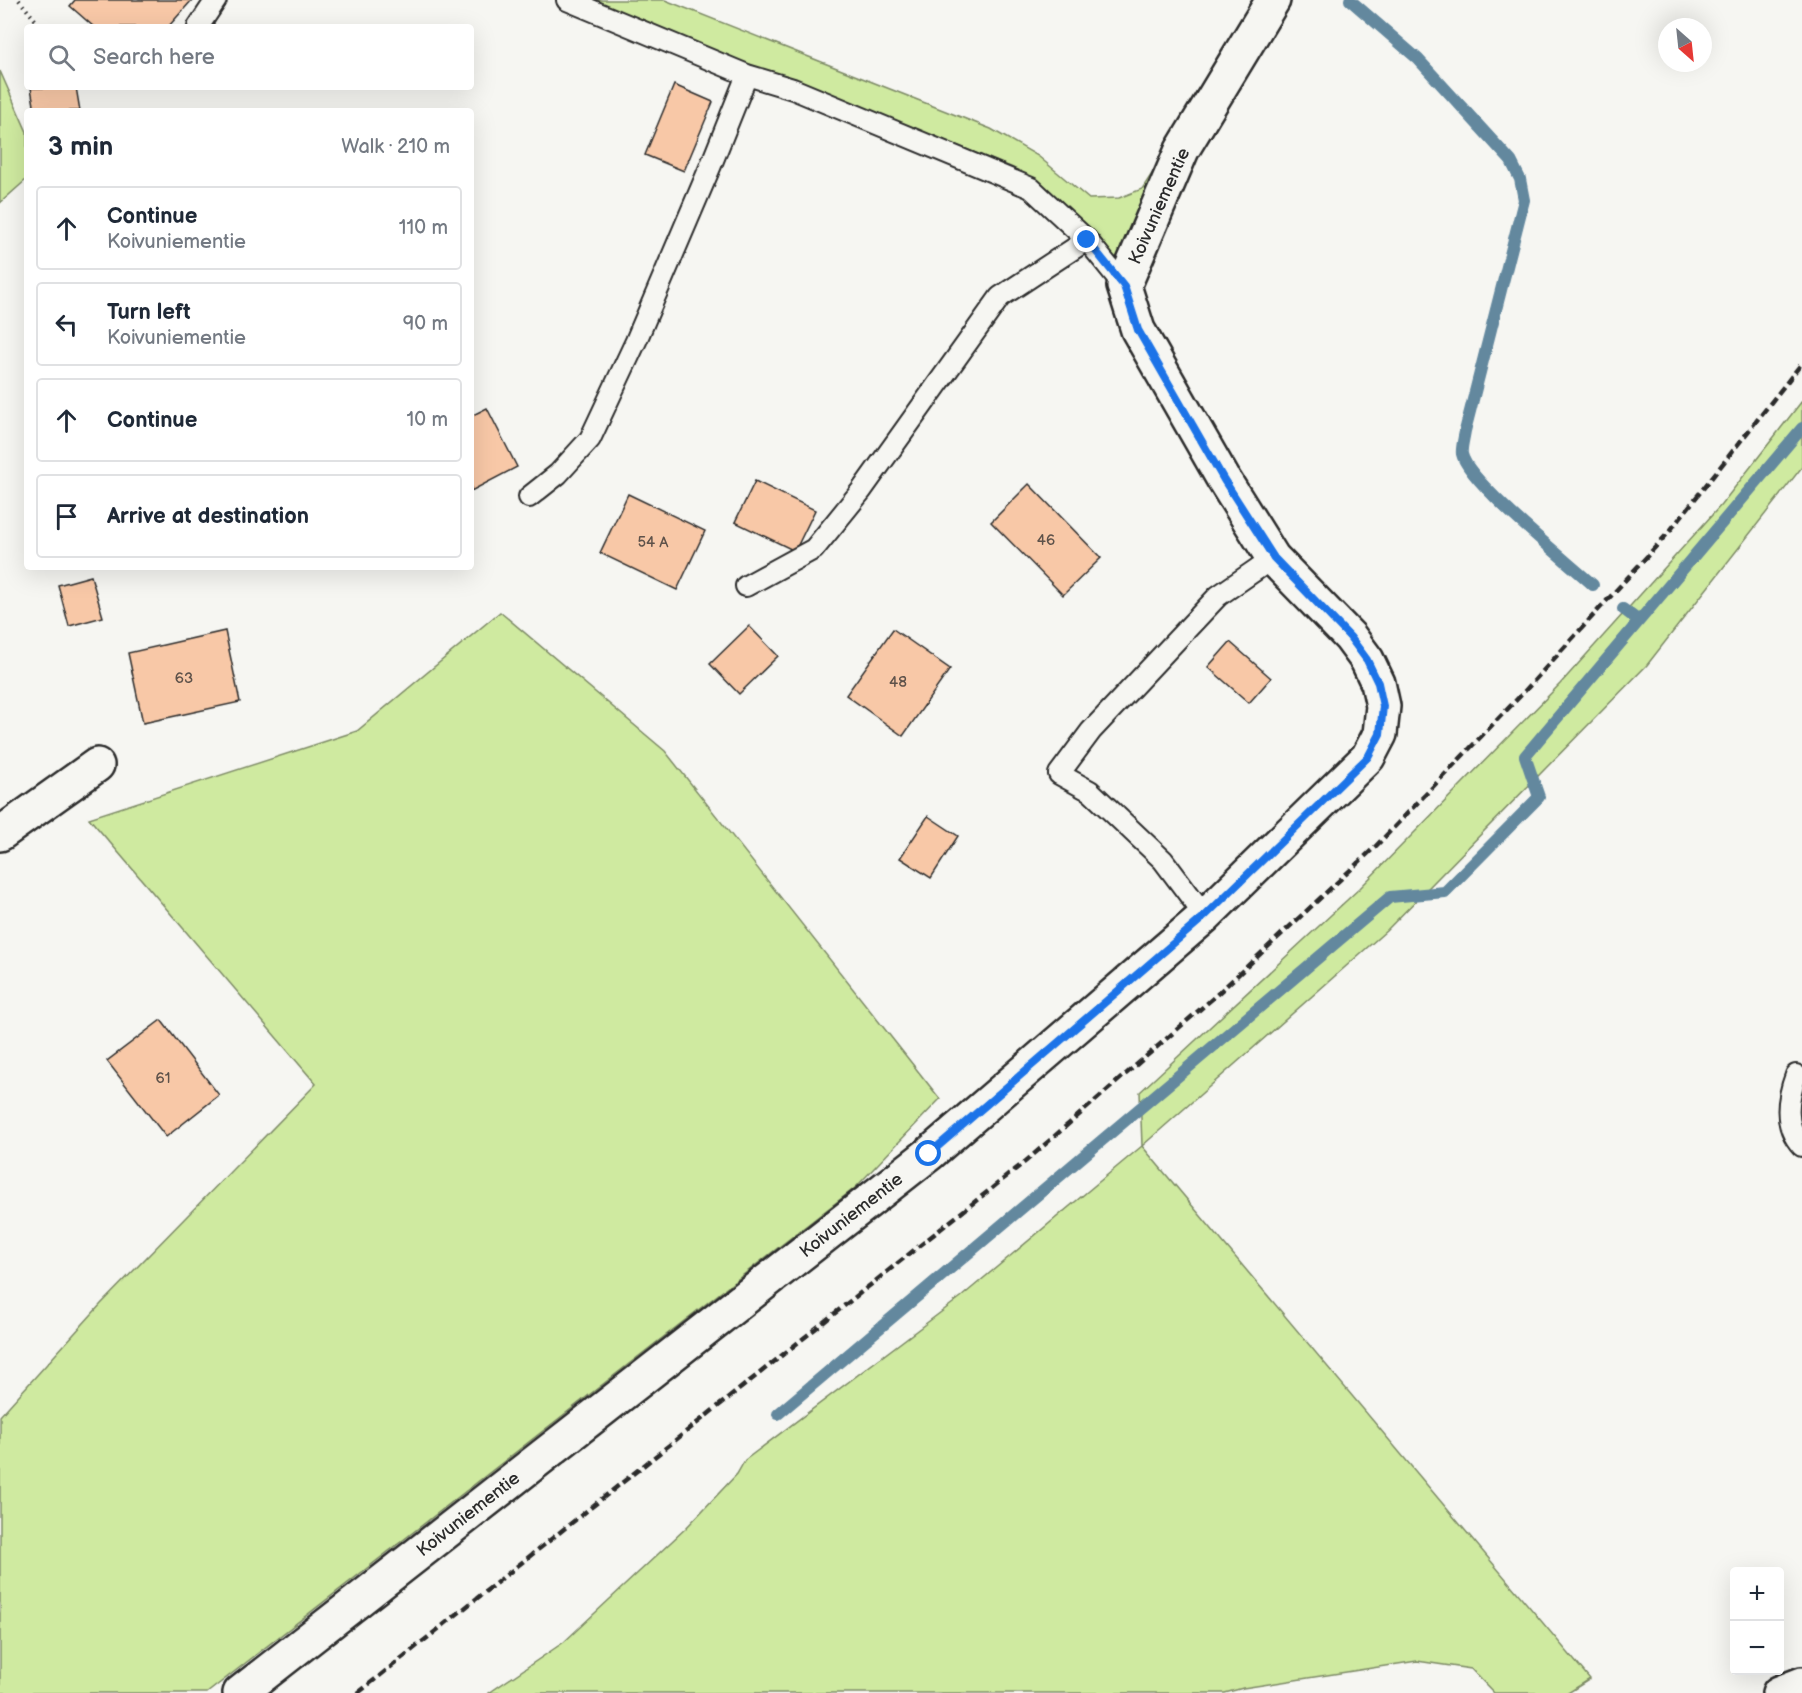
<!DOCTYPE html>
<meta charset="utf-8">
<style>
:root{--surface:#fff;--page:#f6f6f7;--text:#1f2937;--muted:#747a83;--line:#e0e1e3}
body{margin:0;font-family:"Balsamiq Sans",sans-serif;background:var(--page);color:var(--text)}
.controls{position:absolute;right:18px;bottom:18px;display:grid;overflow:hidden;border-radius:6px;box-shadow:0 6px 24px #0002}
.controls button{width:54px;height:54px;display:grid;place-items:center;padding:0;border:0;border-bottom:2px solid var(--line);background:var(--surface);color:var(--text);font:30px sans-serif}
.compass{position:absolute;left:1658px;top:18px;width:54px;height:54px;border-radius:50%;background:var(--surface);box-shadow:0 6px 24px #0002;rotate:153deg}
.stop{position:absolute;width:18px;height:18px;margin:-14px;border:4px solid #1a73e8;border-radius:50%;background:#fff}
.stop.end{background:#1a73e8;border-color:#fff;box-shadow:0 2px 6px #0008}
.list{margin:0;padding:0;list-style:none}
h2{display:flex;justify-content:space-between;align-items:center;height:78px;margin:0;padding:0 24px;font-size:26px}
h2 small{font-size:20px;font-weight:400;color:var(--muted)}
.list li{display:grid;grid-template-columns:39px 1fr auto;gap:18px;align-items:center;box-sizing:border-box;height:84px;margin:0 12px 12px;padding:0 12px;border:2px solid var(--line);border-radius:6px}
.list b{display:block;font-size:22px;white-space:nowrap}
.list p{margin:0;font-size:20px;white-space:nowrap;color:var(--muted)}
.list em{font-size:20px;font-style:normal;color:var(--muted)}
.icon{flex:none;width:33px;height:33px;fill:none;stroke:currentColor;stroke-width:2;stroke-linecap:round;stroke-linejoin:round}
.map{position:relative;flex:none;width:1802px;height:1693px;overflow:hidden}
.search{position:absolute;background:var(--surface);box-shadow:0 6px 24px #0002;left:24px;top:24px;width:450px;height:66px;display:flex;align-items:center;gap:15px;box-sizing:border-box;padding:0 21px;border-radius:6px;color:var(--muted);font-size:22px}
.panel{position:absolute;background:var(--surface);box-shadow:0 6px 24px #0002;left:24px;top:108px;width:450px;height:462px;border-radius:6px}
.map>svg:first-child{display:block}
.green{fill:#cfeaa0;stroke:#7d8a66;stroke-width:1.5}
.lines{fill:none;stroke-linecap:round;stroke-linejoin:round}
.stream{stroke:#63889e;stroke-width:12}
.building{fill:#f8c8a7;stroke:#2b2b2b;stroke-width:1.5}
.lane-casing{stroke:#2b2b2b;stroke-width:24}
.street-casing{stroke:#2b2b2b;stroke-width:38}
.path{stroke:#2b2b2b;stroke-width:4;stroke-dasharray:1.5 4.5;stroke-linecap:butt}
.lane{stroke:#f6f6f2;stroke-width:20}
.street{stroke:#f6f6f2;stroke-width:33}
.rail{stroke:#2b2b2b;stroke-width:4.5;stroke-dasharray:9 4.5;stroke-linecap:butt}
.route{stroke:#1a73e8;stroke-width:8}
.labels{text-anchor:middle;stroke-width:6;stroke-linejoin:round;paint-order:stroke}
.number-label{font-size:15px;fill:#5e524a}
.street-label{font-size:18px;fill:#2b2b2b;stroke:#f6f6f2}
</style>
<div class="map">
<svg width="1802" height="1693" viewBox="0 0 1802 1693">
<rect width="100%" height="100%" fill="#f6f6f2"/>
<filter id="ink" filterUnits="userSpaceOnUse"><feTurbulence type="fractalNoise" baseFrequency=".0167" numOctaves="2"/><feDisplacementMap in="SourceGraphic" scale="12" xChannelSelector="R" yChannelSelector="G"/><feConvolveMatrix kernelMatrix="1 2 1 2 8 2 1 2 1" color-interpolation-filters="sRGB"/></filter>
<g filter="url(#ink)">
<path class="green" d="M584,0H665L991,129L1038,156L1089,199L1119,198L1142,189L1163,157L1121,263L1108,259L1061,201L1013,168L799,82L742,64Z
M0,71L27,132V179L0,203Z
M1802,401V467L1647,665L1386,931L1142,1146L1590,1679L1568,1693H1494L1471,1669L1417,1661L1243,1688L1225,1693H489L564,1642L686,1528L737,1474L745,1460L961,1297L1142,1146L1140,1092L1360,888L1560,684L1721,505Z
M500,612L665,751L940,1099L856,1187L207,1693H0V1416L101,1304L316,1084L89,818L357,731Z"/>
<g class="lines">
<path class="stream" d="M1350,0L1418,59L1511,161L1520,179L1524,200L1465,431C1464,438 1461,448 1462,454C1467,481 1569,563 1593,585
M1623,609L1639,621
M778,1414L1390,897L1445,892L1539,797L1525,756L1802,428"/>
</g>
<path class="building" d="M75,0H192L168,27H94L70,6Z
M674,85L713,102L684,171L645,155Z
M76,87L80,111H35L31,88Z
M487,408L517,467L471,491V416Z
M755,481L815,510L795,551L735,522Z
M1029,484L1101,558L1063,595L991,522Z
M628,494L705,531L677,590L600,553Z
M91,576L103,617L69,626L58,585Z
M749,626L778,656L739,694L710,664Z
M893,629L950,669L903,736L846,695Z
M225,631L240,702L143,723L128,653Z
M1230,642L1271,678L1249,703L1208,667Z
M928,816L958,836L931,878L900,858Z
M161,1020L219,1095L166,1137L107,1061Z"/>
<g class="lines">
<g class="lane-casing">
<path id="lane" d="M567,0L747,75L793,89L1031,188L1087,240L1124,286
M198,27L216,0
M529,497L558,474L590,439L636,341L711,165L747,75
M746,586L814,549L861,491L1000,297L1087,240
M1205,916L1163,860L1090,791L1059,774L1091,731L1218,596L1273,558
M1796,1075C1787,1099 1783,1126 1802,1146"/>
</g>
<g class="street-casing">
<path id="street" d="M0,834L97,765
M240,1693L929,1154L1205,916L1368,757L1380,734L1383,706L1378,683L1367,660L1350,637L1273,558L1224,480L1138,330L1124,286L1182,150L1273,0
M1779,1693L1802,1684"/>
</g>
<path class="path" d="M19,0L41,27"/>
<use href="#lane" class="lane"/>
<use href="#street" class="street"/>
<path class="rail" d="M358,1693L1026,1161L1212,999L1375,847L1522,694L1669,532L1802,363"/>
</g>
</g>
<g class="lines" filter="url(#ink)">
<path class="route" d="M929,1154L1205,916L1368,757L1380,734L1383,706L1378,683L1367,660L1350,637L1274,558L1224,480L1138,330L1124,286L1087,240"/>
</g>
<g class="labels">
<g class="number-label">
<text x="1046" y="545">46</text>
<text x="653" y="547">54 A</text>
<text x="184" y="683">63</text>
<text x="898" y="687">48</text>
<text x="163" y="1083">61</text>
</g>
<g class="street-label">
<text transform="translate(1159 206) rotate(-66)" y="6">Koivuniementie</text>
<text transform="translate(851 1215) rotate(-38)" y="6">Koivuniementie</text>
<text transform="translate(468 1514) rotate(-38)" y="6">Koivuniementie</text>
</g>
</g>
</svg>
<div class="controls">
<button>+</button>
<button>−</button>
</div>
<svg class="compass" viewBox="-18 -18 36 36"><path d="M0-13l5 13h-10z" fill="#e53935"/><path d="M0 13l5-13h-10z" fill="#747a83"/></svg>
<div class="stop" style="left:929px;top:1154px"></div>
<div class="stop end" style="left:1087px;top:240px"></div>
<div class="search"><svg class="icon" aria-label="search" viewBox="0 0 24 24"><circle cx="10" cy="10" r="6"/><path d="M15 15l6 6"/></svg>Search here</div>
<section class="panel">
<h2>3 min<small>Walk · 210 m</small></h2>
<ul class="list">
<li><svg class="icon" aria-label="ahead" viewBox="0 0 24 24"><path d="M12 20V5M6 11l6-6 6 6"/></svg><div><b>Continue</b><p>Koivuniementie</p></div><em>110 m</em></li>
<li><svg class="icon" aria-label="left" viewBox="0 0 24 24"><path d="M17 20v-9H6M10 6l-5 5 5 5"/></svg><div><b>Turn left</b><p>Koivuniementie</p></div><em>90 m</em></li>
<li><svg class="icon" aria-label="ahead" viewBox="0 0 24 24"><path d="M12 20V5M6 11l6-6 6 6"/></svg><div><b>Continue</b></div><em>10 m</em></li>
<li><svg class="icon" aria-label="arrive" viewBox="0 0 24 24"><path d="M6 21V4h12l-3 4 3 4H6"/></svg><div><b>Arrive at destination</b></div></li>
</ul>
</section>
</div>
